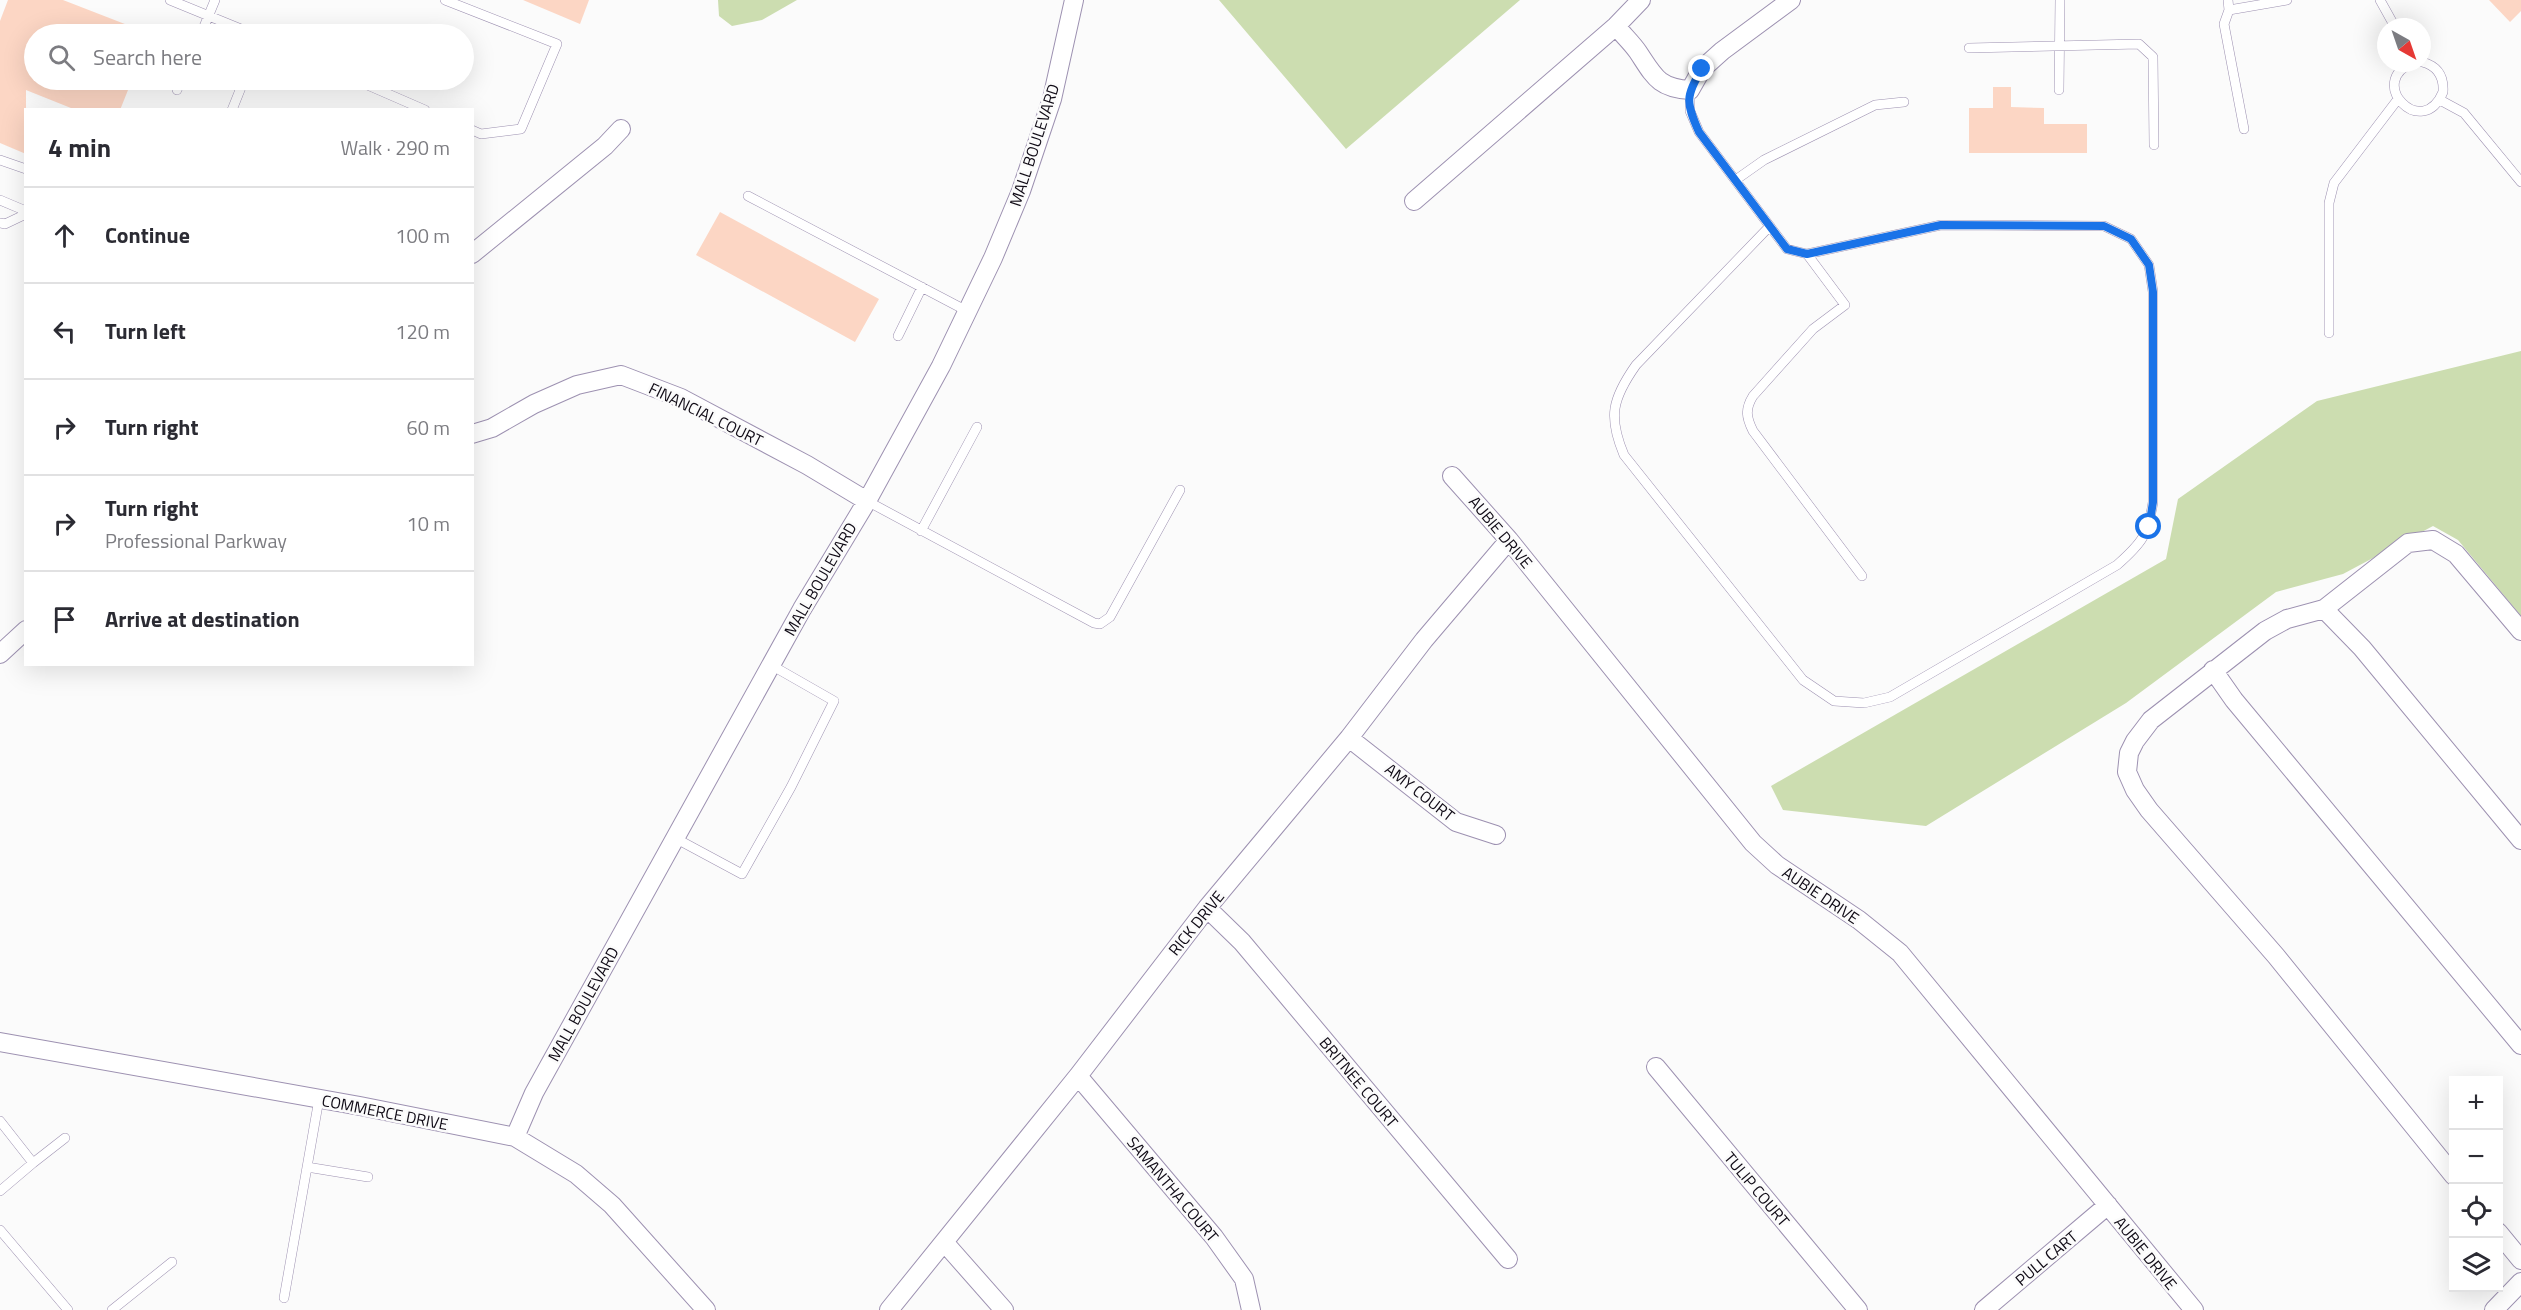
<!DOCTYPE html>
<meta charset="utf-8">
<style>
:root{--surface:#fff;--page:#f2f2f3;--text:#2b2b33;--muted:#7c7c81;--line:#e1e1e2}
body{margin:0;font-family:"Titillium Web",sans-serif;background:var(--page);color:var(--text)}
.controls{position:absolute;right:18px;bottom:18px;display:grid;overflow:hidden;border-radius:0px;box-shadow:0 6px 24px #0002}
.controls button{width:54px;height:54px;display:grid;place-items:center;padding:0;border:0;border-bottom:2px solid var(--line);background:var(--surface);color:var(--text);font:30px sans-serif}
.compass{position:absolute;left:2377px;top:18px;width:54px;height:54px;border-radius:50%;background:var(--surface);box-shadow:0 6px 24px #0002;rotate:140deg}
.stop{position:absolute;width:18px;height:18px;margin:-14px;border:4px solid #1a73e8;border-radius:50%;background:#fff}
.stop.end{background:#1a73e8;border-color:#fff;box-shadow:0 2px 6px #0008}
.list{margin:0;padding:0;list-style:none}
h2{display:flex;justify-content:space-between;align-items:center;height:78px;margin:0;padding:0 24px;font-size:26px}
h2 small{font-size:20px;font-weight:400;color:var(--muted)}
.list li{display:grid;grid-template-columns:39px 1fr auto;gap:18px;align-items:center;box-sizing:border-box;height:96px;padding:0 24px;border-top:2px solid var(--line)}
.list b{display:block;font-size:22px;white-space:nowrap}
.list p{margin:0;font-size:20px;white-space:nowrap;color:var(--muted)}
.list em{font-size:20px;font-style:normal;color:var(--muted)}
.icon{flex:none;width:33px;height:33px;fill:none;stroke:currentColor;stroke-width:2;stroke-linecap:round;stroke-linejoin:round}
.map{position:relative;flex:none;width:2521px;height:1310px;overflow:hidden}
.search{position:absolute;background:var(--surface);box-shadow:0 6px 24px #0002;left:24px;top:24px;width:450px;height:66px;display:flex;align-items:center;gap:15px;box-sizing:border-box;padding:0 21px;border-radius:33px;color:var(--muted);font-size:22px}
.panel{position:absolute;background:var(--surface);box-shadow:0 6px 24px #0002;left:24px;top:108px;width:450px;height:558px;border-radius:0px}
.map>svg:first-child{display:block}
.green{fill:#ccddb0}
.building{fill:#fcd6c4}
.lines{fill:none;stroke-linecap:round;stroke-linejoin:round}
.service-casing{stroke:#9d91b1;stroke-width:10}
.minor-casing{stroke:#9d91b1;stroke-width:20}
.service{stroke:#fff;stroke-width:9}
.minor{stroke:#fff;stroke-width:18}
.route{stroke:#1a73e8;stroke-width:8}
.labels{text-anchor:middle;stroke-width:5;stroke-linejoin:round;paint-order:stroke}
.street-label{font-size:16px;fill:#0f0a15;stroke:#fbfbfb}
</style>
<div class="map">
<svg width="2521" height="1310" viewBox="0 0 2521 1310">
<rect width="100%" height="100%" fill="#fbfbfb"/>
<path class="green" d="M718,0H797L762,20L732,26L719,16Z
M1219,0H1520L1346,149Z
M2521,351V616L2458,540L2433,526L2343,574L2276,592L2126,703L1926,826L1783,810L1771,786L2166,559L2178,499L2317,401Z"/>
<path class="building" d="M8,0H63L148,33L34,34V80H132L120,110H76L26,90V154L0,143V21Z
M523,0H589L580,24Z
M2489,0H2521V11L2510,22Z
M1993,87H2011V107L2044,108V124H2087V153H1969V108H1993Z
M720,212L879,299L855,342L696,255Z"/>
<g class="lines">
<g class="service-casing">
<path id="service" d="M170,0L253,34
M445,0L557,44L521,129L481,134L472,130
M2228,0L2229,10L2224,24L2244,129
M2380,0L2395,27
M2229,10L2287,0
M201,34L215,0
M1969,48L2139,44L2153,57L2154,145
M2413,63C2365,81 2422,142 2443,92C2444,77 2438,66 2422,62
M356,80L425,110
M177,90L181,80
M1690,90V111L1699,132L1787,249L1807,254L1941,225L2104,226L2131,239L2149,265L2153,292V502C2148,535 2142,543 2117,565L1890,697L1864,703L1834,701L1803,680L1624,455C1608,417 1612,399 1636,365L1770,226
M2059,90L2060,0
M2440,100L2464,113L2521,182
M232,110L244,80
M0,160L26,169
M1737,179L1764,160L1875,105L1904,102
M748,196L967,311
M0,200L26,211
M0,223L5,224L26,214
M1807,254L1845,305L1813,329L1753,396C1745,409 1746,417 1753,431L1862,576
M2329,333V203L2334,183L2398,99
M898,336L922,287
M867,501L1094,623L1100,624L1110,617L1180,490
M921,531L977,427
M675,838L742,874L791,787L834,701L771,665
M0,1121L33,1163L65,1138
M307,1167L368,1177
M0,1191L33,1163
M0,1230L68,1310
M284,1298L319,1099
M112,1310L172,1262"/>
</g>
<g class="minor-casing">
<path id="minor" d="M1616,26C1623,35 1632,43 1638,52C1654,76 1658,88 1690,90L1702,69L1722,51L1791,0
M1414,201L1616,26L1641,0
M472,254L605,146L621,129
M472,434L492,428L534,404L577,385L621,375L681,398L807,465L867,501
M1452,476L1509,540L1753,843L1777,865L1859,920L1900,953L2194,1310
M2324,609L2362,648L2521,840
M0,654L26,630
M2213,670L2234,700L2521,1045
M1349,738L1456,822L1496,835
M1207,908L1242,942L1508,1259
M0,1042L360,1106L515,1137L576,1174L612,1205L706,1310
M1656,1067L1858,1310
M1078,1076L1214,1237L1244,1279L1251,1310
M515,1137L534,1093L802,609L867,501L941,366L993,258L1021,191L1052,99L1074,0
M2454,1176L2276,956L2149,810L2135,790L2127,772L2129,753L2135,741L2151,720L2265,631L2287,619L2324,609L2408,543L2433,540L2456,554L2521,631
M2498,1232L2521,1260
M944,1242L1004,1310
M889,1310L1078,1076L1207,908L1349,738L1424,640L1509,540
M1984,1310L2108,1205
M2494,1310L2521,1282"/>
</g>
<use href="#service" class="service"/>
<use href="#minor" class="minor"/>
</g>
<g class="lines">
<path class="route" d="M1702,69C1685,96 1686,103 1699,132L1787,249L1807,254L1941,225L2104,226L2131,239L2149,265L2153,292V502L2149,527"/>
</g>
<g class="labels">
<g class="street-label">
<text transform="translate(1034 145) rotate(-72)" y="6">MALL BOULEVARD</text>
<text transform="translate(706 414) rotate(26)" y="6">FINANCIAL COURT</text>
<text transform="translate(1501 532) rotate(50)" y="6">AUBIE DRIVE</text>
<text transform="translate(820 579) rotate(-60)" y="6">MALL BOULEVARD</text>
<text transform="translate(1420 792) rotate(38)" y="6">AMY COURT</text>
<text transform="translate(1821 895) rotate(34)" y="6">AUBIE DRIVE</text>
<text transform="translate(1196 923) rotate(-51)" y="6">RICK DRIVE</text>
<text transform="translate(583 1004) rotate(-61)" y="6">MALL BOULEVARD</text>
<text transform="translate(1359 1082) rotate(50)" y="6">BRITNEE COURT</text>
<text transform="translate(385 1112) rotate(11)" y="6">COMMERCE DRIVE</text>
<text transform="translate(1173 1189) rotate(50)" y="6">SAMANTHA COURT</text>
<text transform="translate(1757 1189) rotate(50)" y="6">TULIP COURT</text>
<text transform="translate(2146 1253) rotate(51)" y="6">AUBIE DRIVE</text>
<text transform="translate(2046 1258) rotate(-40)" y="6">PULL CART</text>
</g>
</g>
</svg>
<div class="controls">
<button>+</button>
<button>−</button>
<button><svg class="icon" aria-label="locate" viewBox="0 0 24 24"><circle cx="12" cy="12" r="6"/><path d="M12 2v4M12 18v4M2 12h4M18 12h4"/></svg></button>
<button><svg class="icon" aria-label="layers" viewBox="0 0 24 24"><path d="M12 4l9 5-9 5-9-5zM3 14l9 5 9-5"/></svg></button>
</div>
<svg class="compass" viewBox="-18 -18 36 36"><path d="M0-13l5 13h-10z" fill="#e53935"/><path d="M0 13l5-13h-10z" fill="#7c7c81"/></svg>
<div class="stop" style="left:2149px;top:527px"></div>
<div class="stop end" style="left:1702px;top:69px"></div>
<div class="search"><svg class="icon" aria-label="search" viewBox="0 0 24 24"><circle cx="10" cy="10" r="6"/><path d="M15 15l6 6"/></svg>Search here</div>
<section class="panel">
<h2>4 min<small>Walk · 290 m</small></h2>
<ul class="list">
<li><svg class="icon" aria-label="ahead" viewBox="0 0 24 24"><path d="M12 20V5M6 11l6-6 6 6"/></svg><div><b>Continue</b></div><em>100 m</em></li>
<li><svg class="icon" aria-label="left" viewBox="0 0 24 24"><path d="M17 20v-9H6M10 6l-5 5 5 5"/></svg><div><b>Turn left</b></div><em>120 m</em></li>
<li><svg class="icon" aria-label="right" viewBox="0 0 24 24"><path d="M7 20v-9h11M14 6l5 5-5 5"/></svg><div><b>Turn right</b></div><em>60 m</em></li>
<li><svg class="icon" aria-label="right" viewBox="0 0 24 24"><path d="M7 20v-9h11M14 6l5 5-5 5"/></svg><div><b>Turn right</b><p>Professional Parkway</p></div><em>10 m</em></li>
<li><svg class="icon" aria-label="arrive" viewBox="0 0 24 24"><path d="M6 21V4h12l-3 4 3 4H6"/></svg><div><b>Arrive at destination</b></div></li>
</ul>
</section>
</div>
